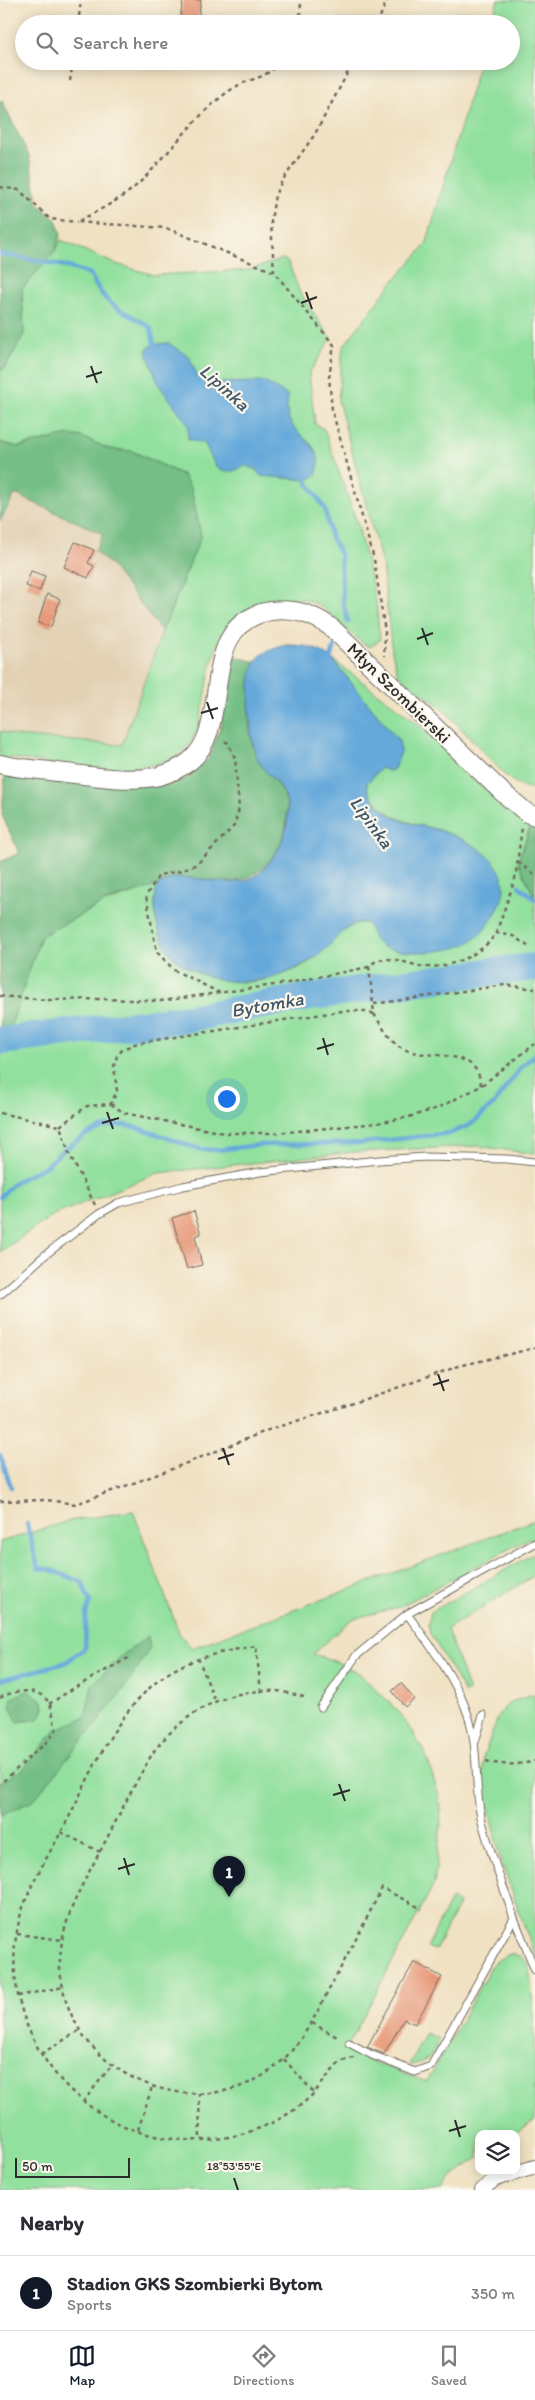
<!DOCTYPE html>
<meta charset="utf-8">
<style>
:root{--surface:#fff;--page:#f2f2f3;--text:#2b2b33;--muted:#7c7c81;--line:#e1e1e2;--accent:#111827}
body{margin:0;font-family:Itim,sans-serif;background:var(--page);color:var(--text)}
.controls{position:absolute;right:15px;bottom:15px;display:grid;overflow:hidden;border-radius:10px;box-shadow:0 2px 12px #0003}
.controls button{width:45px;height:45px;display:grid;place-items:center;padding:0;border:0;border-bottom:1px solid var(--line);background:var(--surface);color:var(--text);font:25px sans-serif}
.scale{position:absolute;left:15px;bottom:12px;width:115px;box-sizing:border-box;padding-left:5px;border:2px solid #2b2b2b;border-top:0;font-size:14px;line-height:18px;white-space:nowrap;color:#2b2b2b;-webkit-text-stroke:4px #fbf7ec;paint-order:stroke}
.you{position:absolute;left:226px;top:1098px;width:18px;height:18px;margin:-12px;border:4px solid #fff;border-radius:50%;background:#1a73e8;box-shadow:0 0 0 8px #1a73e833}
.badge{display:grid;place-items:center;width:32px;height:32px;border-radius:50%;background:var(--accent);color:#fff;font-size:16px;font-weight:700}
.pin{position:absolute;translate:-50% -41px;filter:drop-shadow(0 1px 2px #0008)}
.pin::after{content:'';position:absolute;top:26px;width:18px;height:15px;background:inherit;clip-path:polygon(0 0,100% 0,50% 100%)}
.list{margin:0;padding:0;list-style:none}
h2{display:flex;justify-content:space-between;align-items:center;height:65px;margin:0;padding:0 20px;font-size:21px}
h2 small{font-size:16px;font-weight:400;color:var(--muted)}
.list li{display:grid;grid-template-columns:32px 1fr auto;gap:15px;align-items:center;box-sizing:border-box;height:75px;padding:0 20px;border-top:1px solid var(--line)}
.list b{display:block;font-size:19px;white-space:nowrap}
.list p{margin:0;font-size:16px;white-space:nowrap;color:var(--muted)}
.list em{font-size:16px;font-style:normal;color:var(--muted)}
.icon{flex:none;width:28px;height:28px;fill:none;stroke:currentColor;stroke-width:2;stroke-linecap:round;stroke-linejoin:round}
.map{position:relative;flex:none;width:535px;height:2190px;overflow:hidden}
.search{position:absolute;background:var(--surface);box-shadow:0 2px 12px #0003;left:15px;right:15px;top:15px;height:55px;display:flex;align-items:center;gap:12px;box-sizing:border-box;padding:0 18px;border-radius:28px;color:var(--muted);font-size:19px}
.sheet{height:140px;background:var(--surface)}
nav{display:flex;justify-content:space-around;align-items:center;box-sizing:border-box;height:70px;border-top:1px solid var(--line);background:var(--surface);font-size:14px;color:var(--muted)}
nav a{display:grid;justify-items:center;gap:2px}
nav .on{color:var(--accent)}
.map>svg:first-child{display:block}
.built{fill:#e3d1b4}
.green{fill:#92e09e;stroke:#5e8664}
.forest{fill:#75be85;stroke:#507458}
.water{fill:#65a9da;stroke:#486a82}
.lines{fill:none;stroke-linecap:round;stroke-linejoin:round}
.stream{stroke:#65a9da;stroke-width:4.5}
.river{stroke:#65a9da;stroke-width:28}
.building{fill:#e79878}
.service-casing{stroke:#706b60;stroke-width:9}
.minor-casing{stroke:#706b60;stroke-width:16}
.tertiary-casing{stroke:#706b60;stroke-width:20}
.path{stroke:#706b60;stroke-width:2.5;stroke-dasharray:4 4;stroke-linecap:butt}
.service{stroke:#fff;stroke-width:7}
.minor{stroke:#fff;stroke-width:14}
.tertiary{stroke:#fff;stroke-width:18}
.ticks{fill:none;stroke:#2b2b2b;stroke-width:2}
.labels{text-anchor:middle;stroke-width:4.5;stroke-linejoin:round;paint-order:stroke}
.street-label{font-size:18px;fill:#2b2b2b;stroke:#fbf7ec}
.water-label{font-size:19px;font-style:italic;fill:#3f5768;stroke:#fbf7ec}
.ticks-label{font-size:12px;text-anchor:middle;fill:#2b2b2b;stroke:#fbf7ec;stroke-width:4.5;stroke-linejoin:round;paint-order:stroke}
</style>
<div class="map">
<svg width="535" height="2190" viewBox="0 0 535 2190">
<rect width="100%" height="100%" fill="#fbf7ec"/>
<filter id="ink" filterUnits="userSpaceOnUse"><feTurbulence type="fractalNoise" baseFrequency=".02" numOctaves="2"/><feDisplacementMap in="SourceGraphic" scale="10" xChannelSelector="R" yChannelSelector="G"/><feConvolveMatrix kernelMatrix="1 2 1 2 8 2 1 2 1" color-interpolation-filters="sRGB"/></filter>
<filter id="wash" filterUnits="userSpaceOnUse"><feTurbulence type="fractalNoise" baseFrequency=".0096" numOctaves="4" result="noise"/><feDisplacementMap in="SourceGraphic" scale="20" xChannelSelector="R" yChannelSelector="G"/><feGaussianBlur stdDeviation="1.12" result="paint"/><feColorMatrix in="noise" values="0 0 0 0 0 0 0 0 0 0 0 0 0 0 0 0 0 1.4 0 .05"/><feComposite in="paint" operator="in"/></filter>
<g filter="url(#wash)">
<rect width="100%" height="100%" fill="#f0e1c2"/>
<path class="built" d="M15,494L103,534L95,552L110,564L162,632L122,746L16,736L0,731V521Z"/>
<path class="green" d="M498,0H535V789L520,786L507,777L442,708L398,675L392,652L382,564L338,400L343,347L391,284L426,245L480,61H511V24H491Z
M61,240L113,263L154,275L249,270L283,259L288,262L300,293L331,339L309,373L315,424L324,429L358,526L376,602L380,640L370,647C346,635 333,608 307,600C294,596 278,600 265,603C186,621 224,732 175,757C129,780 51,762 0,757V731L16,736L122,745L162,632L201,536L191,489L183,475L132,451L109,449L82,437L69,435L18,447L0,442V371L5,368L24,334L22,289L55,251Z
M332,659L416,722L471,777L530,827L518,862L535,898V1154L477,1146L355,1152L158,1173L54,1215L0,1252V1030L10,1028L41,936L102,904L158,885C152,901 156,926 163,941C172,961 192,973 214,977C223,979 234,982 244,982C261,983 291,973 306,964C324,953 345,920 367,923L370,929L440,830C415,824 392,821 375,800C370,795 367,791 367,783L381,768L390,771L399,741Z
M133,1511L180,1635L192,1648L535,1520V1539L526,1540L399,1607L352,1619L313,1654L337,1662L359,1673L399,1712L425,1752L439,1796L441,1824L434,1884L346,2049L368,2060L427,2082L494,1962L510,1954C516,1956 523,1957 527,1962C535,1981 535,2091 535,2120L515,2134H479V2158L454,2175L442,2190H0V1542L69,1521Z
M535,1553V1575L447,1629L469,1692L465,1693L430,1633L428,1624L431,1612Z
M535,1694V1956L500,1858L482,1779L484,1755L498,1717L505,1707L511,1702Z
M451,1899L459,1904L435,1950L427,1947Z
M426,2033L439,2039C433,2056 427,2063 409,2065Z"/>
<path class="forest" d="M0,101H2L29,156L38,204L56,220L61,234L55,251L22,289L24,334L5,368L0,371Z
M68,435L82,437L109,449L132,451L183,475L191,489L201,536L162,632L110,564L95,552L103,534L15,494L0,521V442L18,447Z
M234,656L256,662C249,692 243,737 261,765C271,779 285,788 287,806C290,843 265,882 225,882C207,882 187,874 169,880C164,881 160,885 155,886C138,893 118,896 101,904C81,914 61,926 41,936L10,1028L0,1030V862L19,853L2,815L5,773L94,783L159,786L187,778L208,759L221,726L229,666Z
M530,827L535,828V898L518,862Z
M148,1636L150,1648L124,1689L33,1801L0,1816V1783L23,1769L56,1730L85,1717L92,1685L119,1658Z
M29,1690L43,1701L44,1709L39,1719L18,1722L11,1709V1699Z"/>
<path class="water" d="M168,343L189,356L197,375L208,383L265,382L288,396C288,401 286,407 287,411C289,438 329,442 316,475L308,480L261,476L255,469L245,466C217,480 216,467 205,444L188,439V424L159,385L146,350L154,344Z
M286,645C304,645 318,647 332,659L399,741L401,752L394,769L390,771L381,768L367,783C367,797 383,811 394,817C407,824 424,826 438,830C469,839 518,865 500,904C493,919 485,933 470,942C453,953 399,956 381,946C374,941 371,931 367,923C346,919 336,942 321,953C287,979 239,991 199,973C183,966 170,958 163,941C155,924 152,903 158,885C165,882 171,878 179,878C204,876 235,891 258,874C281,855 298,816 281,788C273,777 260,768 256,755C249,734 245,680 256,661C262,651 276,648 286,645Z"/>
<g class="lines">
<path class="stream" d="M0,254L61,265L90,274C108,311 120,307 151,328L154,344L156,346
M304,477L325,509L331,537L340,554L343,602L348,622
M330,662L335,645
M519,886L535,899
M0,1197L15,1182L46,1166L62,1151L87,1134L106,1126L124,1125L139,1128L199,1149L217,1150L259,1145L363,1143L450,1133L470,1125L494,1104L521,1067L535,1055
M0,1455L11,1487
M0,1680L65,1663L85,1648L86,1614L90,1602L82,1582L48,1569L38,1568L27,1524"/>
<path class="river" d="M0,1041L183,1019L321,995L488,972L535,967"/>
</g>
<g id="blocks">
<path class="building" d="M183,0H201L198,21L180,18Z
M75,542L94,550L88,563L94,566L88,578L64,567Z
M31,571L45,576L40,591L26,586Z
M47,594L60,599L51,627L38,623Z
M194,1211L201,1234L195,1236L202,1265L187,1269L172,1218Z
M401,1683L414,1699L405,1707L392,1691Z
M414,1962L442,1977L415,2024L404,2019L384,2054L367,2047Z"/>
</g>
</g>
<g filter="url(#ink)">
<use href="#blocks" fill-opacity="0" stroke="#706b60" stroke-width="1"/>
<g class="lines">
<g class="service-casing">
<path id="service" d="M0,1295L45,1255L99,1214L118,1203L183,1186L260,1172L379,1160L426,1157L507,1159L535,1162
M321,1707L356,1656L407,1614L535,1543
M475,1742L483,1715
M514,1918L535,1970
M349,2043L372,2055L415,2072L431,2066L514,1918C503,1885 489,1851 481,1817C474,1783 479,1748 468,1715C456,1678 430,1645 407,1614"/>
</g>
<g class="minor-casing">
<path id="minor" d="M482,2190L495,2179L535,2167"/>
</g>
<g class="tertiary-casing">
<path id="tertiary" d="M0,764C18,769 38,769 57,772C87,775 129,783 159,776C170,773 181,768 190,761C235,724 194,623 271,611C295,608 313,614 332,628L502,792L527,813L535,816"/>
</g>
<path class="path" d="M78,24L81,0
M300,24L301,0
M377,24L387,0
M280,61C267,80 250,77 232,89C195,114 170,154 138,184C121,200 97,211 77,222L166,228L274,272L334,345L329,377L332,410L374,559L385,632L384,656
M70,81L73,61
M0,187L19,190L50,219L77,222
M274,272L271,221L275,195L282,181L315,134L354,61
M518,862L535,875
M496,933L515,879L522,828
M220,993L174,970L157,952L146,896L159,875L180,871L197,864L234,826L239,809L235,758L228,743L223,740
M0,996L47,1000L102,999L161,1001L288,983L369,967
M374,1004L505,985L535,989
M374,1014C382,1026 391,1043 404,1049C429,1061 478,1045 481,1086
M111,1104L124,1113L224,1133H278L377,1123L409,1117L438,1108L481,1086L535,1044
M0,1113L60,1126L69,1153L95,1205
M60,1126L87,1106L111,1104L117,1091L114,1066L117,1056L123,1049L137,1043L342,1011H365L374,1014L369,967C383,950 407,965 425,967C451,968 482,955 496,933L513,936L529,947
M0,1501L46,1500L76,1504L172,1469L271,1429L348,1405L459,1366L535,1348
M198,1658L215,1701
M261,1692L256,1646C220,1652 181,1659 153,1685C111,1721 90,1777 65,1825C51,1851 34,1877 24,1905C19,1917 17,1931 15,1944C6,2051 94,2145 201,2140C241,2139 283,2123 311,2096C321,2086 332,2069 341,2062C344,2060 350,2059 354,2058
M304,1697C295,1695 286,1692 277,1691C227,1688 184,1712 154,1751C136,1781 120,1813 104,1844C84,1882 62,1916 60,1960C59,1971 62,1982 64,1993C87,2087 214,2129 285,2058C306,2036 319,2009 333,1982C350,1951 366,1920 382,1888L422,1909
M0,1698C16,1689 43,1686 51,1707C53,1714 54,1723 56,1730L50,1739L0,1784
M49,1704L74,1688L128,1658
M486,1761C502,1766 519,1765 535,1761
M61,1832L100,1852
M17,1934L62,1940
M18,1996L63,1987
M312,2023L339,2038
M41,2054L80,2030
M284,2059L314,2093
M199,2093L200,2140
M83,2102L111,2066
M138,2130L152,2087"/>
<use href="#service" class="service"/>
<use href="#minor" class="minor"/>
<use href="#tertiary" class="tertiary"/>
</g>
</g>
<path class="ticks" d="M306,292L312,309M301,303L317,297M91,366L97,383M86,377L102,372M422,628L428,645M417,639L433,633M207,702L213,719M201,713L218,708M323,1038L328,1055M317,1049L334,1044M107,1112L113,1129M102,1123L119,1118M438,1374L444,1391M433,1385L449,1380M223,1448L229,1465M218,1459L234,1454M339,1784L345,1801M333,1795L350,1790M124,1858L129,1875M118,1869L135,1864M455,2120L460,2137M449,2131L466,2126M234,2178L238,2190"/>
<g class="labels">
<g class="street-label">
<text transform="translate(399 693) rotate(44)" y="6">Młyn Szombierski</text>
</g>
<g class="water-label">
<text transform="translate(225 387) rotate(42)" y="7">Lipinka</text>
<text transform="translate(372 822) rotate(54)" y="7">Lipinka</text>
<text transform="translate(267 1004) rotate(-10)" y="7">Bytomka</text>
</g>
</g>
<g class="ticks-label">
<text x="234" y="2170">18°53'55"E</text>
</g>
</svg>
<div class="controls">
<button><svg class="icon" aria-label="layers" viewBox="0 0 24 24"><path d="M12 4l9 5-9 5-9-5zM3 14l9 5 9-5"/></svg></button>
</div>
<div class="scale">50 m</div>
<div class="you"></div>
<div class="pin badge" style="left:229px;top:1897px">1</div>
<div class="search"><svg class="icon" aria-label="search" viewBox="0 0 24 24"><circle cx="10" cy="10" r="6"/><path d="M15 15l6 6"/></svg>Search here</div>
</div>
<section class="sheet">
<h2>Nearby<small></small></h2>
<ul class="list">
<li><span class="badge">1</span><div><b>Stadion GKS Szombierki Bytom</b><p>Sports</p></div><em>350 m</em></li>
</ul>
</section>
<nav>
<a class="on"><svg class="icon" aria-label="map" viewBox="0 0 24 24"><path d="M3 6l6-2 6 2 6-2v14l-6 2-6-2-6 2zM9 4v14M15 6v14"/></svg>Map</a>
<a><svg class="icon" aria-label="directions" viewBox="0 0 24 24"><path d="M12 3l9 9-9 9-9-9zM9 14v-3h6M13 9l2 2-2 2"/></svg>Directions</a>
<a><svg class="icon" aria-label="saved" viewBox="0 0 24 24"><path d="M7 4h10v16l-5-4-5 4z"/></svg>Saved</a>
</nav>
